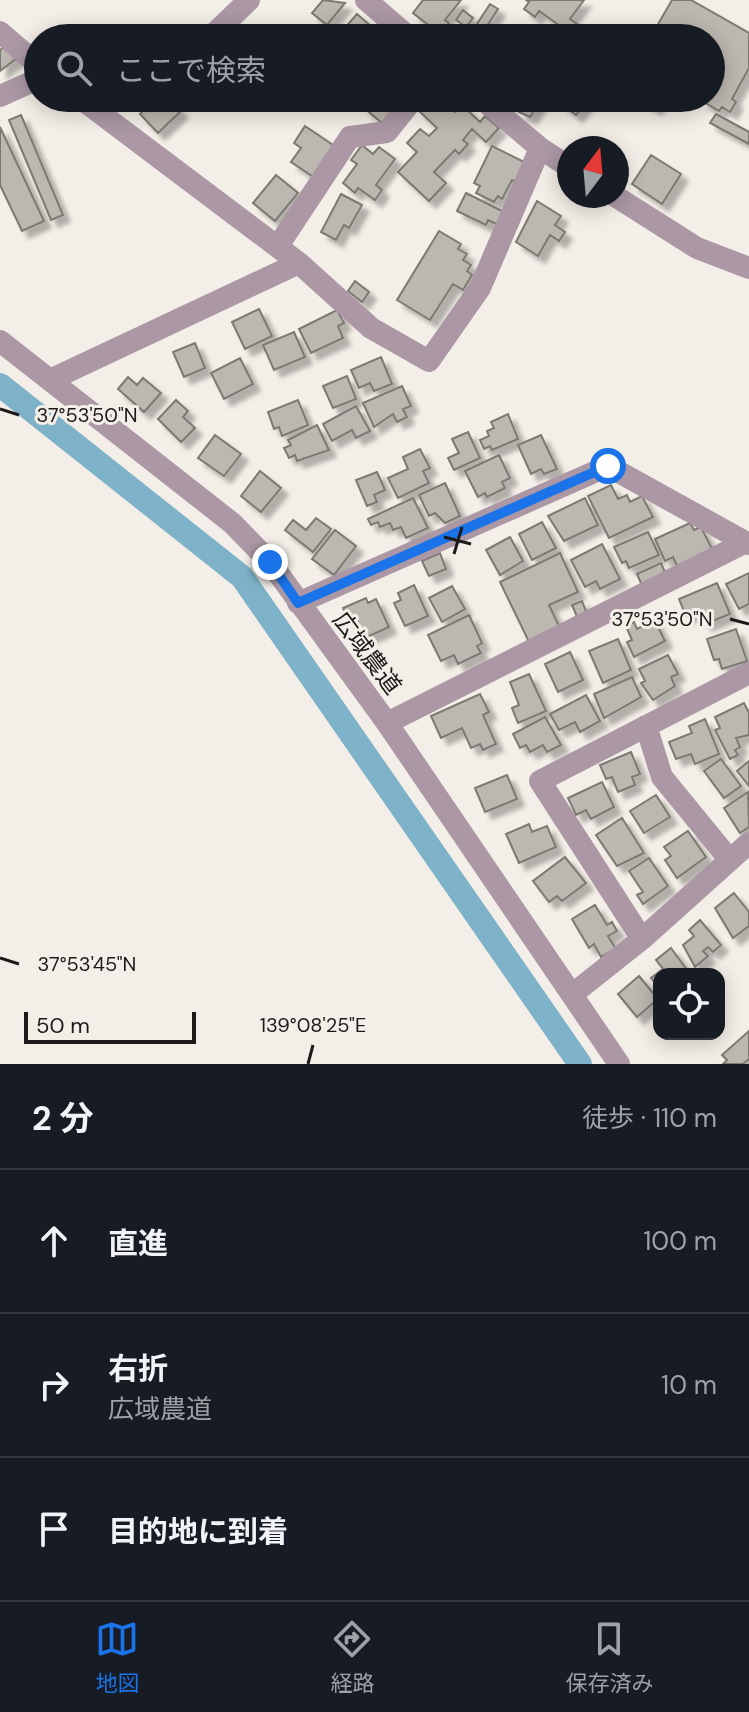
<!DOCTYPE html>
<html lang="ja">
<meta charset="utf-8">
<style>
:root{--surface:#171b24;--page:#242831;--text:#f1f3f6;--muted:#9ea1a6;--line:#363941;--accent:#1a73e8}
body{margin:0;font-family:"DM Sans","Noto Sans JP",sans-serif;background:var(--page);color:var(--text)}
.controls{position:absolute;right:24px;bottom:24px;display:grid;overflow:hidden;border-radius:16px;box-shadow:0 4px 20px #0003}
.controls button{width:72px;height:72px;display:grid;place-items:center;padding:0;border:0;border-bottom:2px solid var(--line);background:var(--surface);color:var(--text);font:40px sans-serif}
.compass{position:absolute;left:557px;top:136px;width:72px;height:72px;border-radius:50%;background:var(--surface);box-shadow:0 4px 20px #0003;rotate:16deg}
.scale{position:absolute;left:24px;bottom:20px;width:172px;box-sizing:border-box;padding-left:8px;border:4px solid #1c1a18;border-top:0;font-size:22px;line-height:28px;white-space:nowrap;color:#1c1a18;-webkit-text-stroke:6px #f3eee7;paint-order:stroke}
.stop{position:absolute;width:24px;height:24px;margin:-18px;border:6px solid #1a73e8;border-radius:50%;background:#fff}
.stop.end{background:#1a73e8;border-color:#fff;box-shadow:0 2px 8px #0008}
.list{margin:0;padding:0;list-style:none}
h2{display:flex;justify-content:space-between;align-items:center;height:104px;margin:0;padding:0 32px;font-size:34px}
h2 small{font-size:26px;font-weight:400;color:var(--muted)}
.list li{display:grid;grid-template-columns:52px 1fr auto;gap:24px;align-items:center;box-sizing:border-box;height:144px;padding:0 32px;border-top:2px solid var(--line)}
.list b{display:block;font-size:30px;white-space:nowrap}
.list p{margin:0;font-size:26px;white-space:nowrap;color:var(--muted)}
.list em{font-size:26px;font-style:normal;color:var(--muted)}
.icon{flex:none;width:44px;height:44px;fill:none;stroke:currentColor;stroke-width:2;stroke-linecap:round;stroke-linejoin:round}
.map{position:relative;flex:none;width:749px;height:1064px;overflow:hidden}
.search{position:absolute;background:var(--surface);box-shadow:0 4px 20px #0003;left:24px;right:24px;top:24px;height:88px;display:flex;align-items:center;gap:20px;box-sizing:border-box;padding:0 28px;border-radius:44px;color:var(--muted);font-size:30px}
.sheet{height:536px;background:var(--surface)}
nav{display:flex;justify-content:space-around;align-items:center;box-sizing:border-box;height:112px;border-top:2px solid var(--line);background:var(--surface);font-size:22px;color:var(--muted)}
nav a{display:grid;justify-items:center;gap:4px}
nav .on{color:var(--accent)}
.map>svg:first-child{display:block}
.lines{fill:none;stroke-linecap:round;stroke-linejoin:round}
.canal{stroke:#7eb2c8;stroke-width:24}
.building{fill:#bcb7b0;stroke:#7c7872;stroke-width:2;filter:url(#shadow)}
.minor{stroke:#ab98a4;stroke-width:22}
.tertiary{stroke:#ab98a4;stroke-width:22}
.route{stroke:#1a73e8;stroke-width:10}
.ticks{fill:none;stroke:#1c1a18;stroke-width:3}
.labels{text-anchor:middle;stroke-width:6;stroke-linejoin:round;paint-order:stroke}
.street-label{font-size:24px;fill:#1c1a18;stroke:#f3eee7}
.ticks-label{font-size:20px;text-anchor:middle;fill:#1c1a18;stroke:#f3eee7;stroke-width:6;stroke-linejoin:round;paint-order:stroke}
</style>
<div class="map">
<svg width="749" height="1064" viewBox="0 0 749 1064">
<defs>
<filter id="shadow"><feDropShadow dx="7" dy="7" stdDeviation="2" flood-color="#0004"/></filter>
</defs>
<rect width="100%" height="100%" fill="#f3eee7"/>
<g class="lines">
<path class="canal" d="M0,385L242,577L580,1064"/>
</g>
<path class="building" d="M323,0L345,3L327,25L312,13Z
M423,0H461L445,20L449,23L440,34L413,13Z
M526,0H584L570,19L580,26L571,38H555L552,36L560,26L539,11L535,17L524,9L529,2Z
M672,0H691L749,33V68L732,99L736,102L730,112L722,107L719,111L702,101L711,98V38H650Z
M490,4L498,9L483,32L475,27Z
M463,10L473,18L466,27L456,20Z
M357,14L380,34L376,38H336Z
M7,45L17,58L0,71V50Z
M156,98H168L181,111L158,133L140,114Z
M370,98H402L382,123L363,107Z
M429,98H453L457,102L451,108L455,112L462,105L480,122L485,116L499,128L486,142L472,129L463,140L468,144L459,154L455,150L434,172L446,183L429,201L398,172L417,152L407,143L420,129L429,136L437,128L418,110Z
M527,98L539,103L530,117L519,112Z
M554,98H590L576,115Z
M638,98H661L655,108Z
M716,114L749,132V144L710,123Z
M21,115L63,215L51,220L9,120Z
M305,126L336,147L315,178L291,162L301,148L294,143Z
M0,127L44,221L22,231L0,185Z
M362,145L373,154L379,147L395,159L376,185L382,190L375,200L358,188L355,193L343,183L357,164L351,160Z
M492,146L528,164L518,183L512,180L502,199L498,196L494,202L476,193L480,186L474,183Z
M651,155L681,174L662,204L632,184Z
M276,175L298,193L275,221L253,203Z
M466,193L504,212L498,225L488,220L486,225L457,211Z
M341,194L362,205L349,228L344,225L336,240L321,232Z
M537,201L561,216L555,225L565,232L559,241L550,235L538,256L516,242Z
M439,231L461,244L458,249L467,254L463,260L471,265L467,271L472,275L463,290L453,284L430,320L397,300Z
M355,281L369,292L362,302L348,291Z
M259,309L272,336L245,349L232,322Z
M337,310L344,323L338,326L343,338L311,353L299,329Z
M294,332L305,357L274,370L263,345Z
M195,343L205,368L184,377L173,352Z
M381,357L392,384L374,391L370,383L359,388L351,370Z
M240,358L253,384L224,399L211,373Z
M347,376L356,399L333,408L323,386Z
M128,377L137,385L143,378L161,393L144,412L118,389Z
M402,386L411,406L403,409L407,417L397,422L393,414L374,427L363,403Z
M176,400L188,411L183,417L195,428L181,442L158,419Z
M298,400L308,425L282,436L279,427L274,429L268,412Z
M356,406L370,431L356,438L352,430L332,441L323,424Z
M508,414L518,439L492,450L490,446L484,449L480,440L489,436L487,431L494,428L491,422Z
M317,425L329,450L297,461L295,455L289,458L284,448L291,445L288,440Z
M468,432L480,458L454,470L448,458L459,453L452,439Z
M215,435L241,454L224,476L198,458Z
M541,435L557,469L544,474L541,469L531,474L518,445Z
M420,449L430,468L423,471L429,483L398,498L388,478L408,469L403,457Z
M499,455L510,478L502,482L505,488L487,497L485,493L478,497L465,471Z
M260,471L281,488L261,512L241,496Z
M377,472L385,490L374,495L377,502L367,506L356,480Z
M445,483L460,516L445,523L435,513L429,516L419,495Z
M611,485L618,499L627,495L630,502L642,496L653,517L609,538L588,496Z
M413,498L428,528L406,538L401,527L393,530L390,523L380,527L378,522L371,525L368,519Z
M585,498L598,525L564,541L548,516Z
M316,518L331,529L313,552L285,530L293,520L306,530Z
M542,522L556,548L532,560L519,534Z
M690,523L694,530L701,527L713,551L677,566L673,557L665,561L655,539Z
M335,530L356,546L334,575L312,559Z
M648,532L659,555L629,568L626,561L622,563L614,547Z
M510,537L523,561L500,575L486,550Z
M602,544L620,579L600,589L596,581L585,587L571,560Z
M440,553L446,569L429,576L422,561Z
M560,553L578,592L549,605L560,628L529,642L500,582Z
M661,563L667,577L643,588L637,574Z
M749,573V604L739,609L726,584Z
M717,583L730,614L705,624L699,610L686,616L679,599Z
M414,585L428,616L405,626L394,603L401,600L398,593Z
M452,586L465,609L442,622L429,598Z
M366,598L368,603L376,599L389,627L365,638L357,620L350,623L343,608Z
M582,601L588,616L578,619L572,605Z
M469,615L482,643L477,646L481,653L458,664L454,655L441,661L428,635Z
M652,615L665,641L634,657L627,642L632,640L626,626L634,622L637,629L647,624L644,619Z
M736,629L747,661L722,669L719,659L714,660L707,639Z
M618,639L631,670L603,683L589,651Z
M570,652L583,680L558,692L545,664Z
M668,655L678,674L671,677L675,686L653,700L641,683L645,681L639,669Z
M529,674L546,711L518,723L512,708L519,705L510,682Z
M632,677L641,697L604,718L594,694Z
M480,694L489,712L483,715L496,744L483,750L480,744L471,748L462,728L441,738L431,716Z
M586,695L600,721L580,732L575,722L559,730L550,714Z
M744,703L749,713V735L736,738L740,747L735,750L738,755L730,759L715,730L720,728L715,717Z
M545,717L561,745L547,752L543,745L530,752L526,745L520,748L513,734Z
M705,719L719,754L695,764L691,754L676,759L669,742L692,733L689,726Z
M631,752L640,774L632,777L635,785L618,792L612,777L606,779L600,765Z
M721,759L741,786L724,798L704,771Z
M749,761V786L737,771Z
M507,775L517,799L485,812L475,788Z
M602,782L614,807L591,819L586,810L576,815L568,798Z
M748,792L749,827L740,833L724,808Z
M656,795L670,817L644,833L630,811Z
M622,818L644,853L617,866L596,835Z
M529,824L532,832L547,826L556,847L519,863L506,834Z
M688,831L706,857L677,878L665,860L671,856L664,847Z
M565,857L586,883L562,901L557,896L549,902L533,881Z
M649,858L668,886L643,904L637,895L643,892L629,871Z
M734,893L749,912V926L733,938L715,908Z
M595,905L607,925L612,922L617,931L608,936L616,949L601,957L594,944L589,948L572,919Z
M700,920L721,945L713,952L708,947L703,951L708,956L695,967L683,945L694,936L689,930Z
M671,948L690,974H659V988L651,978L663,969L656,960Z
M639,976L658,999L637,1017L618,994Z
M749,1031V1059L743,1064H723L727,1060L722,1055Z"/>
<g class="lines">
<path class="minor" d="M366,0L410,38
M0,32L38,65
M80,98L299,263L371,328L429,361L480,288L540,148
M481,98L540,148L569,167
M615,196L697,248L749,268
M278,246L350,137L387,132L414,98
M50,380L299,263
M298,603L608,466L749,544
M387,723L746,542
M646,726L662,777L729,859
M642,939L540,781L749,673
M574,993L642,939L749,843"/>
<path class="tertiary" d="M198,38L215,33L249,0
M0,96L38,79
M0,341L232,523L270,562L387,723L619,1064"/>
</g>
<g class="lines">
<path class="route" d="M270,562L298,603L608,466"/>
</g>
<path class="ticks" d="M0,409L19,415M444,537L471,544M454,554L462,527M730,619L749,624M0,958L19,964M308,1064L313,1045"/>
<g class="labels">
<g class="street-label">
<text transform="translate(367 653) rotate(53)" y="8">広域農道</text>
</g>
</g>
<g class="ticks-label">
<text x="87" y="422">37°53'50"N</text>
<text x="662" y="626">37°53'50"N</text>
<text x="87" y="971">37°53'45"N</text>
<text x="313" y="1032">139°08'25"E</text>
</g>
</svg>
<div class="controls">
<button><svg class="icon" aria-label="locate" viewBox="0 0 24 24"><circle cx="12" cy="12" r="6"/><path d="M12 2v4M12 18v4M2 12h4M18 12h4"/></svg></button>
</div>
<svg class="compass" viewBox="-18 -18 36 36"><path d="M0-13l5 13h-10z" fill="#e53935"/><path d="M0 13l5-13h-10z" fill="#9ea1a6"/></svg>
<div class="scale">50 m</div>
<div class="stop" style="left:608px;top:466px"></div>
<div class="stop end" style="left:270px;top:562px"></div>
<div class="search"><svg class="icon" aria-label="search" viewBox="0 0 24 24"><circle cx="10" cy="10" r="6"/><path d="M15 15l6 6"/></svg>ここで検索</div>
</div>
<section class="sheet">
<h2>2 分<small>徒歩 · 110 m</small></h2>
<ul class="list">
<li><svg class="icon" aria-label="ahead" viewBox="0 0 24 24"><path d="M12 20V5M6 11l6-6 6 6"/></svg><div><b>直進</b></div><em>100 m</em></li>
<li><svg class="icon" aria-label="right" viewBox="0 0 24 24"><path d="M7 20v-9h11M14 6l5 5-5 5"/></svg><div><b>右折</b><p>広域農道</p></div><em>10 m</em></li>
<li><svg class="icon" aria-label="arrive" viewBox="0 0 24 24"><path d="M6 21V4h12l-3 4 3 4H6"/></svg><div><b>目的地に到着</b></div></li>
</ul>
</section>
<nav>
<a class="on"><svg class="icon" aria-label="map" viewBox="0 0 24 24"><path d="M3 6l6-2 6 2 6-2v14l-6 2-6-2-6 2zM9 4v14M15 6v14"/></svg>地図</a>
<a><svg class="icon" aria-label="directions" viewBox="0 0 24 24"><path d="M12 3l9 9-9 9-9-9zM9 14v-3h6M13 9l2 2-2 2"/></svg>経路</a>
<a><svg class="icon" aria-label="saved" viewBox="0 0 24 24"><path d="M7 4h10v16l-5-4-5 4z"/></svg>保存済み</a>
</nav>
